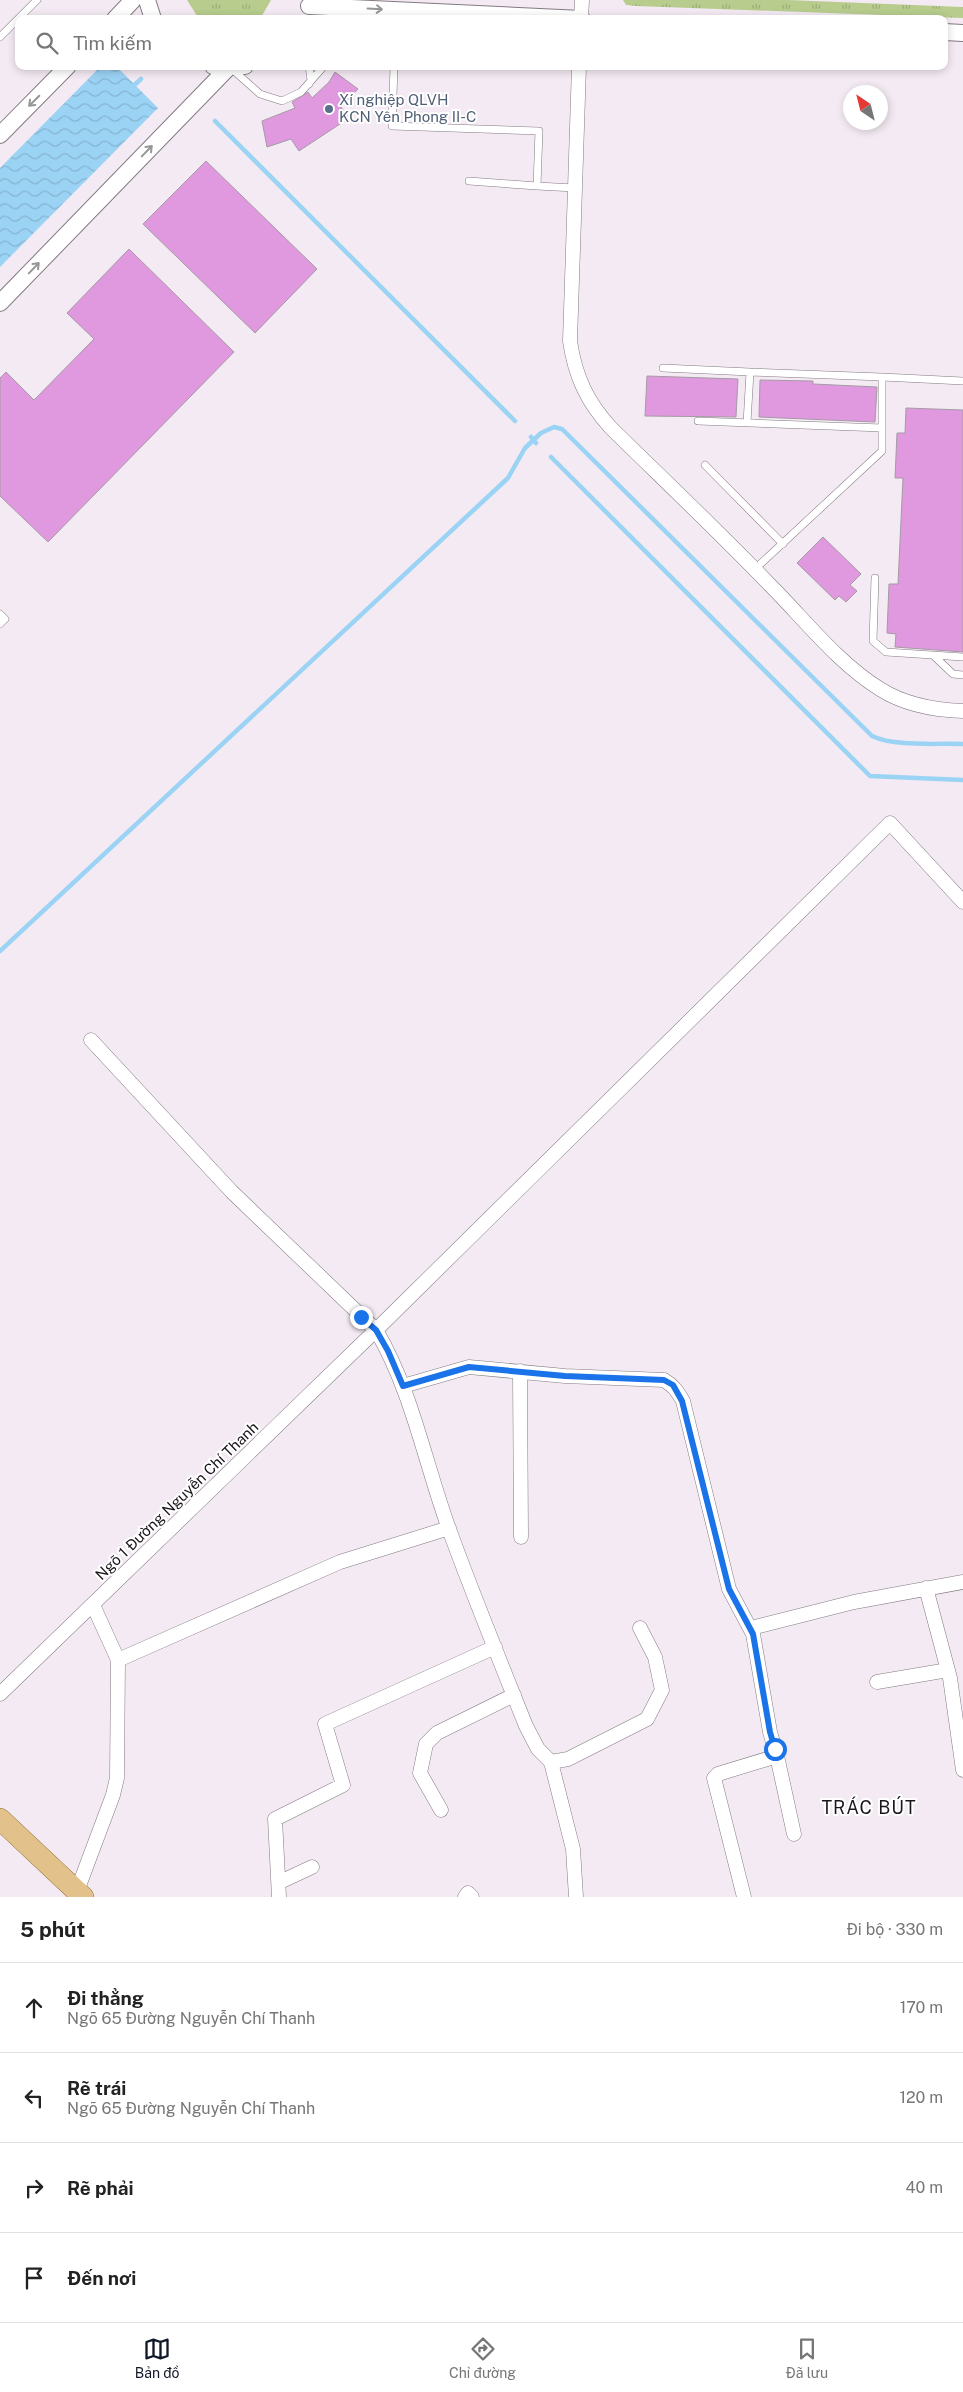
<!DOCTYPE html>
<html lang="vi">
<meta charset="utf-8">
<style>
:root{--surface:#fff;--page:#f6f6f6;--text:#222;--muted:#767676;--line:#e0e0e0;--accent:#111827}
body{margin:0;font-family:"Public Sans",sans-serif;background:var(--page);color:var(--text)}
.compass{position:absolute;left:843px;top:85px;width:45px;height:45px;border-radius:50%;background:var(--surface);box-shadow:0 2px 8px #0003;rotate:325deg}
.stop{position:absolute;width:15px;height:15px;margin:-11px;border:4px solid #1a73e8;border-radius:50%;background:#fff}
.stop.end{background:#1a73e8;border-color:#fff;box-shadow:0 1px 5px #0008}
.list{margin:0;padding:0;list-style:none}
h2{display:flex;justify-content:space-between;align-items:center;height:65px;margin:0;padding:0 20px;font-size:21px}
h2 small{font-size:16px;font-weight:400;color:var(--muted)}
.list li{display:grid;grid-template-columns:32px 1fr auto;gap:15px;align-items:center;box-sizing:border-box;height:90px;padding:0 20px;border-top:1px solid var(--line)}
.list b{display:block;font-size:19px;white-space:nowrap}
.list p{margin:0;font-size:16px;white-space:nowrap;color:var(--muted)}
.list em{font-size:16px;font-style:normal;color:var(--muted)}
.icon{flex:none;width:28px;height:28px;fill:none;stroke:currentColor;stroke-width:2;stroke-linecap:round;stroke-linejoin:round}
.map{position:relative;flex:none;width:963px;height:1897px;overflow:hidden}
.search{position:absolute;background:var(--surface);box-shadow:0 2px 8px #0003;left:15px;right:15px;top:15px;height:55px;display:flex;align-items:center;gap:12px;box-sizing:border-box;padding:0 18px;border-radius:10px;color:var(--muted);font-size:19px}
.sheet{height:425px;background:var(--surface)}
nav{display:flex;justify-content:space-around;align-items:center;box-sizing:border-box;height:70px;border-top:1px solid var(--line);background:var(--surface);font-size:14px;color:var(--muted)}
nav a{display:grid;justify-items:center;gap:2px}
nav .on{color:var(--accent)}
.map>svg:first-child{display:block}
.grass{fill:url(#grass-tufts)}
.water{fill:url(#water-waves)}
.lines{fill:none;stroke-linecap:round;stroke-linejoin:round}
.stream{stroke:#9bd3f5;stroke-width:4.5}
.building{fill:#e098df;stroke:#a49ba4}
.service-casing{stroke:#837a82;stroke-width:8}
.minor-casing{stroke:#837a82;stroke-width:15}
.tertiary-casing{stroke:#837a82;stroke-width:18}
.primary-casing{stroke:#8f6c30;stroke-width:22}
.service{stroke:#fff;stroke-width:7}
.minor{stroke:#fff;stroke-width:14}
.tertiary{stroke:#fff;stroke-width:16}
.primary{stroke:#e2c28a;stroke-width:21}
.oneway{stroke:#989798}
.route{stroke:#1a73e8;stroke-width:6}
.service-dot{fill:#5c6f8a;stroke:#fff;stroke-width:2}
.labels{text-anchor:middle;stroke-width:4;stroke-linejoin:round;paint-order:stroke}
.service-label{font-size:15px;fill:#4e5e75;stroke:#fff;text-anchor:start}
.street-label{font-size:15px;fill:#1a171a;stroke:#fff}
.quarter-label{font-size:18px;letter-spacing:1px;fill:#1a171a;stroke:#fff}
</style>
<div class="map">
<svg width="963" height="1897" viewBox="0 0 963 1897">
<defs>
<pattern id="grass-tufts" width="24" height="20" patternUnits="userSpaceOnUse" patternTransform="scale(1.25)"><rect width="24" height="20" fill="#b7cc8d"/><path d="M3 7l-1-3M5 7V3M7 7l1-3M15 17l-1-3M17 17v-4M19 17l1-3" fill="none" stroke="#9dae79"/></pattern>
<pattern id="water-waves" width="16" height="10" patternUnits="userSpaceOnUse" patternTransform="scale(1.25)"><rect width="16" height="10" fill="#9bd3f5"/><path d="M0 5q4-4 8 0t8 0" fill="none" stroke="#85b4d1"/></pattern>
</defs>
<rect width="100%" height="100%" fill="#f4eaf3"/>
<path class="grass" d="M187,0H271L260,19H199Z
M623,0H788L963,7V18L636,6L626,5Z"/>
<path class="water" d="M101,66H116L158,108L0,267V168Z"/>
<g class="lines">
<path class="stream" d="M131,88L141,79
M215,121L515,421
M531,437L536,443
M551,457L870,776L963,780
M0,951L508,478L525,448L541,433L554,427L562,429L872,736C895,747 937,743 963,744"/>
</g>
<path class="building" d="M335,72L358,89L341,107L349,118L299,151L291,139L267,147L262,121L295,108L292,102L308,92L312,98L329,82Z
M206,161L317,269L255,333L143,224Z
M129,249L234,352L48,542L0,496V378L6,372L34,400L94,339L67,313Z
M647,376L738,379L736,417L645,416Z
M760,380L813,381V384L877,387L875,422L759,417Z
M906,408L963,410V652L895,647L896,634L887,633L889,584H898L903,478H895L897,433H905Z
M823,537L861,574L850,585L857,591L846,602L839,596L835,600L797,563Z"/>
<g class="lines">
<g class="service-casing">
<path id="service" d="M0,37L37,0
M309,66L311,80L309,84
M394,66L392,126L539,131L537,186L575,188
M232,69L260,94L282,101L301,92L324,66
M469,181L537,186
M663,368L750,372L747,423
M750,372L882,377
M698,421L882,428
M705,465L783,544
M755,569L882,451V377L963,381
M875,578L873,641L886,652L963,657
M0,614L5,619L0,624
M934,656L953,674L963,675"/>
</g>
<g class="minor-casing">
<path id="minor" d="M581,19L582,0
M579,66L570,341C575,376 587,402 611,428C664,480 718,531 770,585C805,620 838,663 880,689C905,705 934,710 963,711
M91,1040L232,1192L376,1330C412,1391 425,1463 449,1529C473,1595 500,1661 526,1726L538,1749L551,1762L568,1759L647,1719L662,1690L655,1657L640,1628
M520,1371L521,1537
M403,1386L469,1367L565,1376L664,1380C674,1386 677,1391 683,1401L729,1589L753,1634L770,1732L777,1756L718,1774L714,1778L744,1897
M926,1588L950,1678L963,1770
M751,1628L854,1602L963,1582
M118,1660L340,1562L449,1528
M877,1682L948,1670
M0,1694L376,1330L890,823L963,902
M777,1756L794,1834
M551,1762L573,1849L576,1897
M441,1810L420,1773L426,1744L437,1733L514,1695
M280,1882L312,1867
M77,1891L113,1795L117,1778L118,1660L93,1605
M279,1897L275,1819L343,1785L325,1724L495,1647
M465,1897L468,1893L472,1897"/>
</g>
<g class="tertiary-casing">
<path id="tertiary" d="M147,0L153,19
M309,6L582,19
M115,19L133,0
M944,32L963,33
M213,66H245
M0,135L68,66
M0,303L228,68"/>
</g>
<g class="primary-casing">
<path id="primary" d="M0,1819L83,1897"/>
</g>
<use href="#service" class="service"/>
<use href="#minor" class="minor"/>
<use href="#tertiary" class="tertiary"/>
<use href="#primary" class="primary"/>
</g>
<defs><path id="oneway-shaft" d="M-6 0H5M1.5-3L5.5 0L1.5 3" fill="none" stroke-width="1.6" stroke-linecap="round" stroke-linejoin="round" transform="scale(1.25)"/></defs>
<g class="oneway">
<use href="#oneway-shaft" transform="translate(375 9) rotate(3)"/>
<use href="#oneway-shaft" transform="translate(34 101) rotate(135)"/>
<use href="#oneway-shaft" transform="translate(147 151) rotate(-46)"/>
<use href="#oneway-shaft" transform="translate(34 268) rotate(-46)"/>
</g>
<g class="lines">
<path class="route" d="M361,1317L376,1330L388,1351L403,1386L469,1367L565,1376L664,1380L673,1385L682,1401L729,1589L753,1634L770,1732L775,1749"/>
</g>
<circle class="service-dot" cx="329" cy="109" r="5"/>
<g class="labels">
<g class="service-label">
<text x="339" y="105">Xí nghiệp QLVH<tspan x="339" dy="17">KCN Yên Phong II-C</tspan></text>
</g>
<g class="street-label">
<text transform="translate(177 1501) rotate(-44)" y="5">Ngõ 1 Đường Nguyễn Chí Thanh</text>
</g>
<g class="quarter-label">
<text x="869" y="1814">TRÁC BÚT</text>
</g>
</g>
</svg>
<svg class="compass" viewBox="-18 -18 36 36"><path d="M0-13l5 13h-10z" fill="#e53935"/><path d="M0 13l5-13h-10z" fill="#767676"/></svg>
<div class="stop" style="left:775px;top:1749px"></div>
<div class="stop end" style="left:361px;top:1317px"></div>
<div class="search"><svg class="icon" aria-label="search" viewBox="0 0 24 24"><circle cx="10" cy="10" r="6"/><path d="M15 15l6 6"/></svg>Tìm kiếm</div>
</div>
<section class="sheet">
<h2>5 phút<small>Đi bộ · 330 m</small></h2>
<ul class="list">
<li><svg class="icon" aria-label="ahead" viewBox="0 0 24 24"><path d="M12 20V5M6 11l6-6 6 6"/></svg><div><b>Đi thẳng</b><p>Ngõ 65 Đường Nguyễn Chí Thanh</p></div><em>170 m</em></li>
<li><svg class="icon" aria-label="left" viewBox="0 0 24 24"><path d="M17 20v-9H6M10 6l-5 5 5 5"/></svg><div><b>Rẽ trái</b><p>Ngõ 65 Đường Nguyễn Chí Thanh</p></div><em>120 m</em></li>
<li><svg class="icon" aria-label="right" viewBox="0 0 24 24"><path d="M7 20v-9h11M14 6l5 5-5 5"/></svg><div><b>Rẽ phải</b></div><em>40 m</em></li>
<li><svg class="icon" aria-label="arrive" viewBox="0 0 24 24"><path d="M6 21V4h12l-3 4 3 4H6"/></svg><div><b>Đến nơi</b></div></li>
</ul>
</section>
<nav>
<a class="on"><svg class="icon" aria-label="map" viewBox="0 0 24 24"><path d="M3 6l6-2 6 2 6-2v14l-6 2-6-2-6 2zM9 4v14M15 6v14"/></svg>Bản đồ</a>
<a><svg class="icon" aria-label="directions" viewBox="0 0 24 24"><path d="M12 3l9 9-9 9-9-9zM9 14v-3h6M13 9l2 2-2 2"/></svg>Chỉ đường</a>
<a><svg class="icon" aria-label="saved" viewBox="0 0 24 24"><path d="M7 4h10v16l-5-4-5 4z"/></svg>Đã lưu</a>
</nav>
